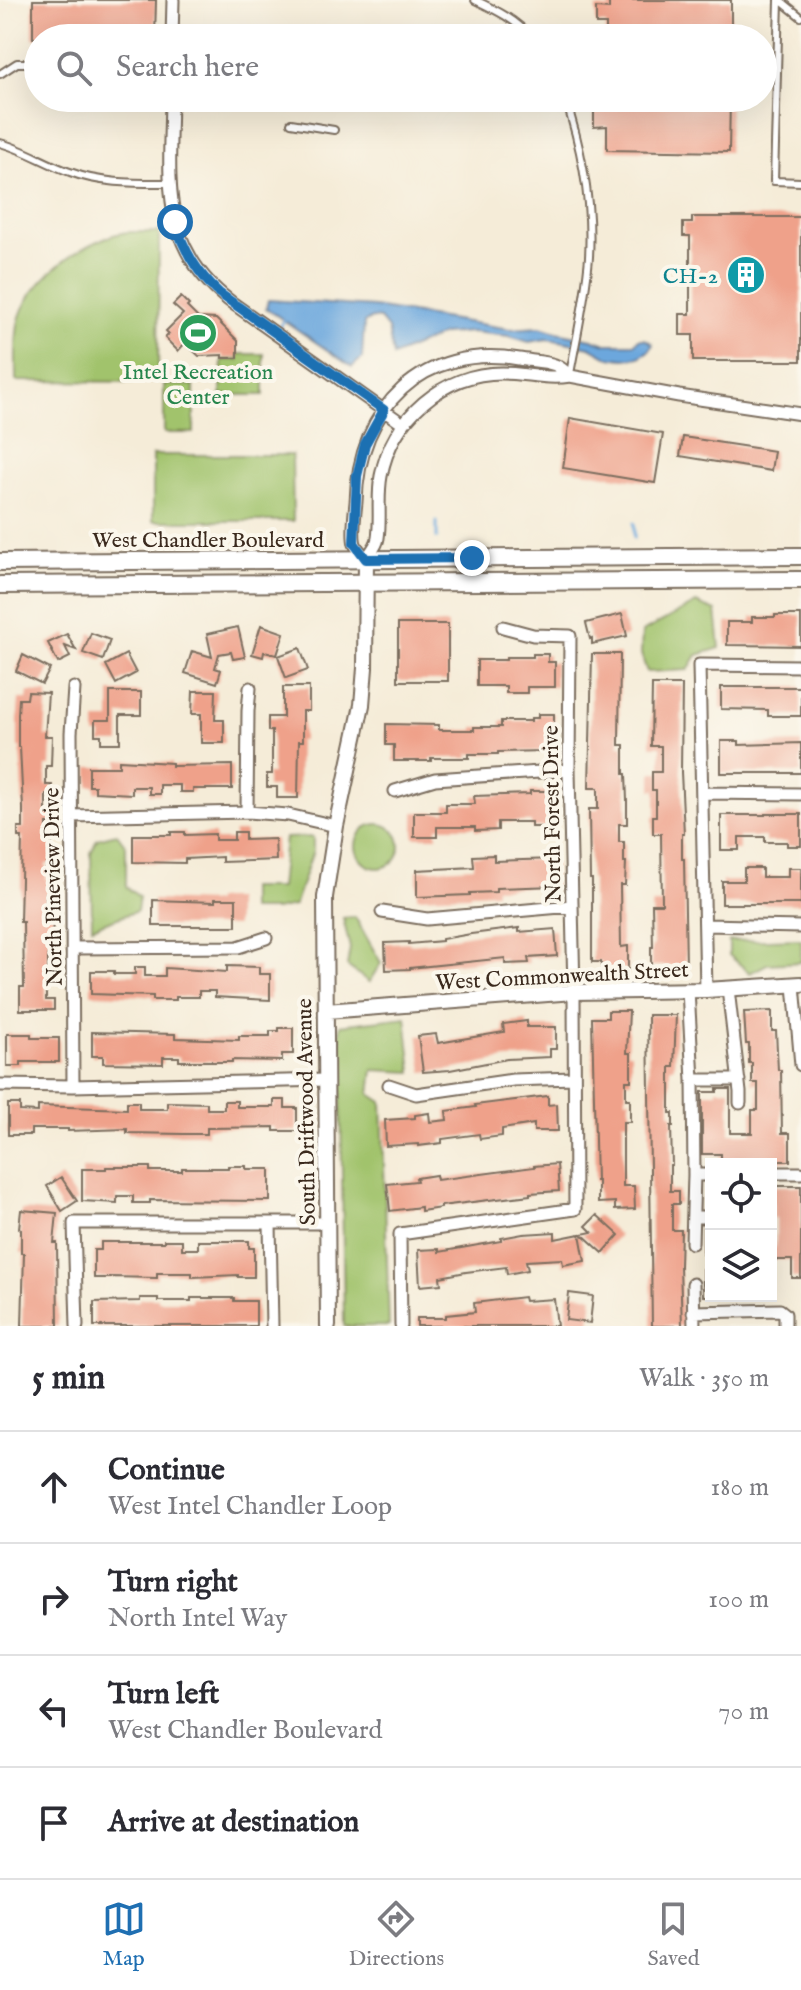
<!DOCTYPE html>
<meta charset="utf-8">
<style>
:root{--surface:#fff;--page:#f2f2f3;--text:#2b2b33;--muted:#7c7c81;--line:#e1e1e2;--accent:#1f6fb2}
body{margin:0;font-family:"IM FELL English",serif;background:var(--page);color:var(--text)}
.controls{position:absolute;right:24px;bottom:24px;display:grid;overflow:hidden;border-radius:0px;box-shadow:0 8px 32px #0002}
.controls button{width:72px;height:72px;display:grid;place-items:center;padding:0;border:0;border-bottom:2px solid var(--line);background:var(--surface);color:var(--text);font:40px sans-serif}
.stop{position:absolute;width:24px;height:24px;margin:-18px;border:6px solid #1f6fb2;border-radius:50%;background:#fff}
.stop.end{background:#1f6fb2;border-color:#fff;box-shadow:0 2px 8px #0008}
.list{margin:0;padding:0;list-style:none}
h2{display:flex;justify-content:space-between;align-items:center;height:104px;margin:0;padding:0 32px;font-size:34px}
h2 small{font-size:26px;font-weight:400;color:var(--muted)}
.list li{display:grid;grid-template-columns:52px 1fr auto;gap:24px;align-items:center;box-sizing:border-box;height:112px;padding:0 32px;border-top:2px solid var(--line)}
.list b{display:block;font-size:30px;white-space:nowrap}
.list p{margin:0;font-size:26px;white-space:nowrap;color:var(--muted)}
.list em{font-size:26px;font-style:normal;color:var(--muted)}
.icon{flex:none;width:44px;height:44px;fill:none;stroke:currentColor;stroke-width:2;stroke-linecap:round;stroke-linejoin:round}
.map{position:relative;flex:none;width:801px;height:1326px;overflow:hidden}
.search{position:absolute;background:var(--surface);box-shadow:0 8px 32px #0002;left:24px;right:24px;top:24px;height:88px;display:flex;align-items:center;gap:20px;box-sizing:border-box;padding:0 28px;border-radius:44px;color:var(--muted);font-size:30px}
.sheet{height:552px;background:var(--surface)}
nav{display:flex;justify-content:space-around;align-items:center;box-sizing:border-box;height:112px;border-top:2px solid var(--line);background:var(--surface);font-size:22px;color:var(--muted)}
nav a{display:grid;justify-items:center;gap:4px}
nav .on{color:var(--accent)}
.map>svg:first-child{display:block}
.green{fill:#a1c36c;stroke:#6e7645;stroke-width:2}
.water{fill:#6ca7dd;stroke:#54687e;stroke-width:2}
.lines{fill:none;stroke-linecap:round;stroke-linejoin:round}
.stream{stroke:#6ca7dd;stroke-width:3}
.building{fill:#efa18a}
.service-casing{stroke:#7c6e5f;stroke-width:10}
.minor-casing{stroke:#7c6e5f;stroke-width:15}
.tertiary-casing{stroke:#7c6e5f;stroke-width:18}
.secondary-casing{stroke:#7c6e5f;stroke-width:20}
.service{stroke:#fff;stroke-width:6}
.minor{stroke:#fff;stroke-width:11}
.tertiary{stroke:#fff;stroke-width:14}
.secondary{stroke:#fff;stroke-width:16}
.route{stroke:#1f6fb2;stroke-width:10}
.labels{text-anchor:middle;stroke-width:8;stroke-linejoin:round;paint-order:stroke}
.culture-label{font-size:22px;fill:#0d838f;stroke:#fbf7ec;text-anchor:end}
.leisure-label{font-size:22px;fill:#27864d;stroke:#fbf7ec}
.street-label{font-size:22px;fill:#3b2a1e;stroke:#fbf7ec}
</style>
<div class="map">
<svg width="801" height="1326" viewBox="0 0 801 1326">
<rect width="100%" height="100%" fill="#fbf7ec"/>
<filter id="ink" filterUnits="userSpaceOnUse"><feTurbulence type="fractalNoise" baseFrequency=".0125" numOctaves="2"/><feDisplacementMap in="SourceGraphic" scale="16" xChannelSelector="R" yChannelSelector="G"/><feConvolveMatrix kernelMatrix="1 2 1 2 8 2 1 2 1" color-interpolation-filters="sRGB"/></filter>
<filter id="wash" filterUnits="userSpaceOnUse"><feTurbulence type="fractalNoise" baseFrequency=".006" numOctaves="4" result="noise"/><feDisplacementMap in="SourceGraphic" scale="32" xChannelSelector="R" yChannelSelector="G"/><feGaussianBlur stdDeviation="1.8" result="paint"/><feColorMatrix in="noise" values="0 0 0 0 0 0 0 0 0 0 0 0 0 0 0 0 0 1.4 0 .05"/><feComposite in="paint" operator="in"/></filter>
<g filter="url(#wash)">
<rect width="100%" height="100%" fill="#f5ecd8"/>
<path class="green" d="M159,232L158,382L16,381C16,362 15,343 18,324C27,282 81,241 122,233C133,231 147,233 159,232Z
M238,354H264V395H221L222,360H238Z
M164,385H194V433H164Z
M153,455H292L293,521H153Z
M696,603L716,611L720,648L697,655L688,670L647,672L641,654L642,632Z
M356 846a22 22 0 1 1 44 0a22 22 0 1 1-44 0Z
M117,834L126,846V887L139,897L137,911L92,927L91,853L97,839Z
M313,837V851L294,906L275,910H250V888H280L285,838Z
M355,917L381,963L369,982L347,966L350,948L343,918Z
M801,939V962L767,964L750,973L729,955V941Z
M406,1017L412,1072L373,1070L370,1094L382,1102L389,1326H344L340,1025Z"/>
<path class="water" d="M268,300L374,307L510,329L540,327L557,332L592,339L606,344H634L639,339H645L653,344L650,350L639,357L624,359L608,357L590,347L560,341L547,339L529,342L509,336L472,332L443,334L393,356L388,329L380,319L372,318L364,323L362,358L352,367L266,308Z"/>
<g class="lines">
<path class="stream" d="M279,327L284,320
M437,522V538
M634,523V538"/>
</g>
<g id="blocks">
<path class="building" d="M33,0H156L155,38H33Z
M609,0H731V38H606V24H596V8L609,9Z
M605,98H730L729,152L607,150V126L594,127V106L605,105Z
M692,217H801V361H693V335H680V314H690V236H683V223H692Z
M181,297L189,305L187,307L198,318L216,319L238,341V358H223V355L199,356L185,343L178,351L165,338L169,334L166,331L183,314L173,305Z
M570,418L663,434L655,483L563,468Z
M683,437L774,451L771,471L680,456Z
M622,614L627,636L592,644V638L590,639L586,623Z
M775,615H801V646L727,645V622H752V617H775Z
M398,624H448V681H398Z
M261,625L284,633L277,655L264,652L263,657L252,654Z
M238,627L245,657L233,659L231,652L219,654L215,668L221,670L217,683L185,673L192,651L212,657L207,634Z
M91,633L110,640L103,660L83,653Z
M67,634L76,650L65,646L70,657L58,663L48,643Z
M300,648L308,670L286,678L278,656Z
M126,654L136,673L116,684L106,665Z
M533,654H548V662H555V687H527V693H506V686H477V660H506V657H533Z
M592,654H620L619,745H624V774H626L627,801V824H619V842H624V862H626L625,885H620L621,947L628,946V969L601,970V962H592V879H590L589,809H598V788H589Z
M23,655L50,669L42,684L16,671Z
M652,685H682L681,772L684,834H682V859H684L686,966H651V947H653L652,904H662L661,834H653V816H656V790H652V772H661V746H651Z
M283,687H309V711H303V741H299L298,798H277V787H267V774H272V731H268V717H283Z
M721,687H801V716H768V710L721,709Z
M193,691H216L215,720H224V743H201V714H192Z
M28,692L48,693L45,736H52L51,766H46V785H52V795H46V814H53V824H47V843H52V864H46V880H54V893H46V910H53L52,951H48V969H54V981H46V1000H54V1010H20V987H24L23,922H20L22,837H18V828H23V808L20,747H18V714L19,699H27Z
M110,692H141V715H120V743H101V735H95V720H110Z
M538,714H554V742H545V751L498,752V754H469V758H431V761H394V745H386V724L439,725V730H474V727H501V721H531V718H538Z
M721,741H739V745L801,743V773H721Z
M119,760L172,763V766L232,765V789H193V792H180V785H160V794H149V787H132V794L95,792V786H89V767H119Z
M530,791H548V808H555V827H531V822H498V830L475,831V827H437V837H414V812H446V804H475L474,796L530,794Z
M765,814H801V846H787V842H765V837H739V850H721V815H765Z
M171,832H185V835L215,834V840H234V832H245V840L275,839L276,860L222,862V857L185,859V863L133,862V835H171Z
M494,855V861L555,859V886L496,888V892L470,893V895L417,897V870L474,867L473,856Z
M744,868H762V877H788V868H801V904H722V881H744Z
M215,899H236V926H153V900L215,902Z
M519,928V932L555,929L557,956L528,958L529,963L505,964V958L410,968V969L386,970L385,943L409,942V944L442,941V939L471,934Z
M227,966L259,967V974H270V1000L215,997V991H199V997H176V1000H153V996L91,994V971H114V974H135V967H145V976H165V968L227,972Z
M608,1011H629L627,1053H631V1081H626V1099H630V1122H623V1186H634L635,1209L615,1210V1202L598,1203V1181H596L592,1018H608Z
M772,1011V1031H776L778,1070H781L782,1133H790V1161H721V1154H702V1092H717V1089H730V1133H752V1110H758V1083H752V1063H749V1044H746L744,1012Z
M648,1015H676L674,1067H670V1113H673V1126H671L672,1165H670V1191H679V1204H672V1230H681L680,1266L682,1326H652Z
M527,1021V1027H556V1049H550V1057L507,1059L450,1070L423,1072L418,1036L436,1034L438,1043L504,1032L503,1024Z
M279,1028H293V1054H282V1061L232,1060V1062H211V1061H179V1057H163V1064L103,1063V1056H92V1032L175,1034V1038L239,1040V1036H270V1031H279Z
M7,1034H31V1038H59V1062H21V1066H7Z
M548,1096V1105L557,1104L558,1131H534V1124L502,1129V1136L480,1139L479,1134L442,1139V1143L418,1146V1144L386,1146L385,1120L415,1118V1115L429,1113L430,1122L447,1120L446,1111L476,1107L475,1105Z
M274,1100H285V1108H297V1131H274V1127L207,1128V1134H184L127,1133V1129L68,1131V1129H31V1135H8V1104H20V1111L38,1112V1106L127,1109V1102H139V1109H167V1102L207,1103V1109H224V1101H237V1107H274Z
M557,1164L559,1191L530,1193V1195L441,1206V1208L421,1211V1207L390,1211L387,1184L417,1181L416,1178L436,1175L437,1180L534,1167V1166Z
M228,1166H246V1169H270V1201L150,1200V1203H133V1196H117V1203L82,1201V1169H106V1167H150V1171H182V1168H228Z
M61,1177L77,1201L62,1211L47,1186Z
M773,1186H801V1278H792V1260H773V1247H776V1218H773Z
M21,1210L57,1213L54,1243H57L58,1326H22L24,1253H21V1229L19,1228Z
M597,1215L619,1235L603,1253L582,1234L592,1232L586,1226Z
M703,1227H711V1296H703Z
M555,1232V1239L580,1234L585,1261L563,1265L562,1259L526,1261L528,1270L507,1274L506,1267L466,1272L440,1277L441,1284L420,1286L418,1250L439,1249V1252L501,1241V1238L523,1234Z
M164,1240H182V1249H198V1241H249V1248H254V1277H238V1275L192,1277V1273H157V1278L111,1277V1278H94V1250H101V1242H164Z
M569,1293L593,1296L590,1323L566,1320Z
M524,1297L525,1301L554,1299L557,1326H417V1318H446V1315L475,1312L474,1303Z
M140,1298H158V1301H191V1298H234V1301H256V1326H94V1302L140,1301Z"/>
</g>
</g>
<g filter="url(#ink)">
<use href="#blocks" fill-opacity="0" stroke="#7c6e5f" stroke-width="2"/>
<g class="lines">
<g class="service-casing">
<path id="service" d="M475,0C496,10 517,20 531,38
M779,0L774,181L801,182
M780,0L801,17
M0,74L17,63H31
M565,98C582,149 592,204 589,257C586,296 577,335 570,374
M291,123L334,130
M0,143C24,149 46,164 70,172C101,184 137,183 170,183"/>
</g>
<g class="minor-casing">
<path id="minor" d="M172,38L173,0
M171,98C170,179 158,247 231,302L403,424
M570,376C566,372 561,367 555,365C545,361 530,361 519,359C423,343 358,407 356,502C355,512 352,535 355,544C357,549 363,555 366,559C370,553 377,546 378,538C381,518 377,497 381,476C392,418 443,373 502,373C525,373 547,380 570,376L679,396L801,414
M395,791L435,779L569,770
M703,793L801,794
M247,812L248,711L250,688
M71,816L247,812L288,815L336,826
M382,912L427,919L572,906
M706,925L801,927
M73,948L238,947L266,938
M794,985L801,1065
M728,989L740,1092V1103
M688,990L693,1080L694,1175L692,1243
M706,990L699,665L801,666
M693,1080H739
M0,1085L73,1086L326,1080
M389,1085L416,1094L513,1080L573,1078
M73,1086L71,733L74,688
M771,1173H801
M694,1175H711
M693,1217H711
M270,1224L272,1326
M693,1284L694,1326
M693,1312L780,1310L785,1314V1326
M77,1326L74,1223H328
M401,1326L400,1234L575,1209L574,992L569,770L570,636L533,635L503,627"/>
</g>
<g class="tertiary-casing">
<path id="tertiary" d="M326,1011L574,992L706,990L801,984
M328,1326L325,897L336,826L362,705L365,668L366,559"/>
</g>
<g class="secondary-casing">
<path id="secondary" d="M0,562L801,556
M0,585L801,580"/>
</g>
<use href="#service" class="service"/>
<use href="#minor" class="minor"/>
<use href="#tertiary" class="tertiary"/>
<use href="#secondary" class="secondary"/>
</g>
</g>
<g class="lines" filter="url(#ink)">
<path class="route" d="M175,222C184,251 197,273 219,293L384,410L365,444L357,476L354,543L366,559L472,558"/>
</g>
<defs>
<g id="building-disc" transform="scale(2)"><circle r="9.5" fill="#0f9aa8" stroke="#fbf7ec"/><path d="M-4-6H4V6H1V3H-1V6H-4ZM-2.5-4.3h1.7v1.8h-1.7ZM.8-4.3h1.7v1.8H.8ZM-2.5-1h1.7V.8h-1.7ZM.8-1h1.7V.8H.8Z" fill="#fff"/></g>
<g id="stadium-disc" transform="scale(2)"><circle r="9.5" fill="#2e9e5b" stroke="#fbf7ec"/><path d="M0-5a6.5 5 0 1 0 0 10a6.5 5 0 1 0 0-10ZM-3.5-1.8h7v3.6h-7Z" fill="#fff"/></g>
</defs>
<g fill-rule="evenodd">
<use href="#building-disc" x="746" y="275"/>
<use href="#stadium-disc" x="198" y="333"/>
</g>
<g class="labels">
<g class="culture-label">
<text x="718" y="283">CH-2</text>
</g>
<g class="leisure-label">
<text x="198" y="379">Intel Recreation<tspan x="198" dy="25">Center</tspan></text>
</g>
<g class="street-label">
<text x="208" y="547">West Chandler Boulevard</text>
<text transform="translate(551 814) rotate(-91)" y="8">North Forest Drive</text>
<text transform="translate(52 887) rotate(-91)" y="8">North Pineview Drive</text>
<text transform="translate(562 975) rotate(-3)" y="8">West Commonwealth Street</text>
<text transform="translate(305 1112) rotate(-91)" y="8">South Driftwood Avenue</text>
</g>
</g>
</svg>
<div class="controls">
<button><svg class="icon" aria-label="locate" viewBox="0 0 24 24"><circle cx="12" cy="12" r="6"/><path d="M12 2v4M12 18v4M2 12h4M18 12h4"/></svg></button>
<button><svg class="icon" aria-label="layers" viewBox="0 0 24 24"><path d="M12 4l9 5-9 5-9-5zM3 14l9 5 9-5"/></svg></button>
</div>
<div class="stop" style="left:175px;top:222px"></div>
<div class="stop end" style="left:472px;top:558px"></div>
<div class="search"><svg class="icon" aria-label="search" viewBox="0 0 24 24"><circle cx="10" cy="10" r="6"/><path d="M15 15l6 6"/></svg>Search here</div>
</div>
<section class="sheet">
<h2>5 min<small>Walk · 350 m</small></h2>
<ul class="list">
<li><svg class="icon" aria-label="ahead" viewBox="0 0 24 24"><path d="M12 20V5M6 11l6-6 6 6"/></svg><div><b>Continue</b><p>West Intel Chandler Loop</p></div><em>180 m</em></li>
<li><svg class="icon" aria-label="right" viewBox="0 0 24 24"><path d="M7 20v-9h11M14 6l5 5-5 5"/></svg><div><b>Turn right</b><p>North Intel Way</p></div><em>100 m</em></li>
<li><svg class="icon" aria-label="left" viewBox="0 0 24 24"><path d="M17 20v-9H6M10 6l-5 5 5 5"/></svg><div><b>Turn left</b><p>West Chandler Boulevard</p></div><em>70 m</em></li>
<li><svg class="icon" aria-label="arrive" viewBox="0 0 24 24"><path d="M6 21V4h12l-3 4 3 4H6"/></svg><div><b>Arrive at destination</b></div></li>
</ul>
</section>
<nav>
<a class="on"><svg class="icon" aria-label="map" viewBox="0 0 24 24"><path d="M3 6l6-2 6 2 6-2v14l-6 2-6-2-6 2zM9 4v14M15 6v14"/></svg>Map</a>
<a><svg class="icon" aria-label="directions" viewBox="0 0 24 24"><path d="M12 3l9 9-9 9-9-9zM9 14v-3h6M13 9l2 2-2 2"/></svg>Directions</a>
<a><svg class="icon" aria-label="saved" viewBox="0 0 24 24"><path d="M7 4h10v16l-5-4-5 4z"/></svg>Saved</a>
</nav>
